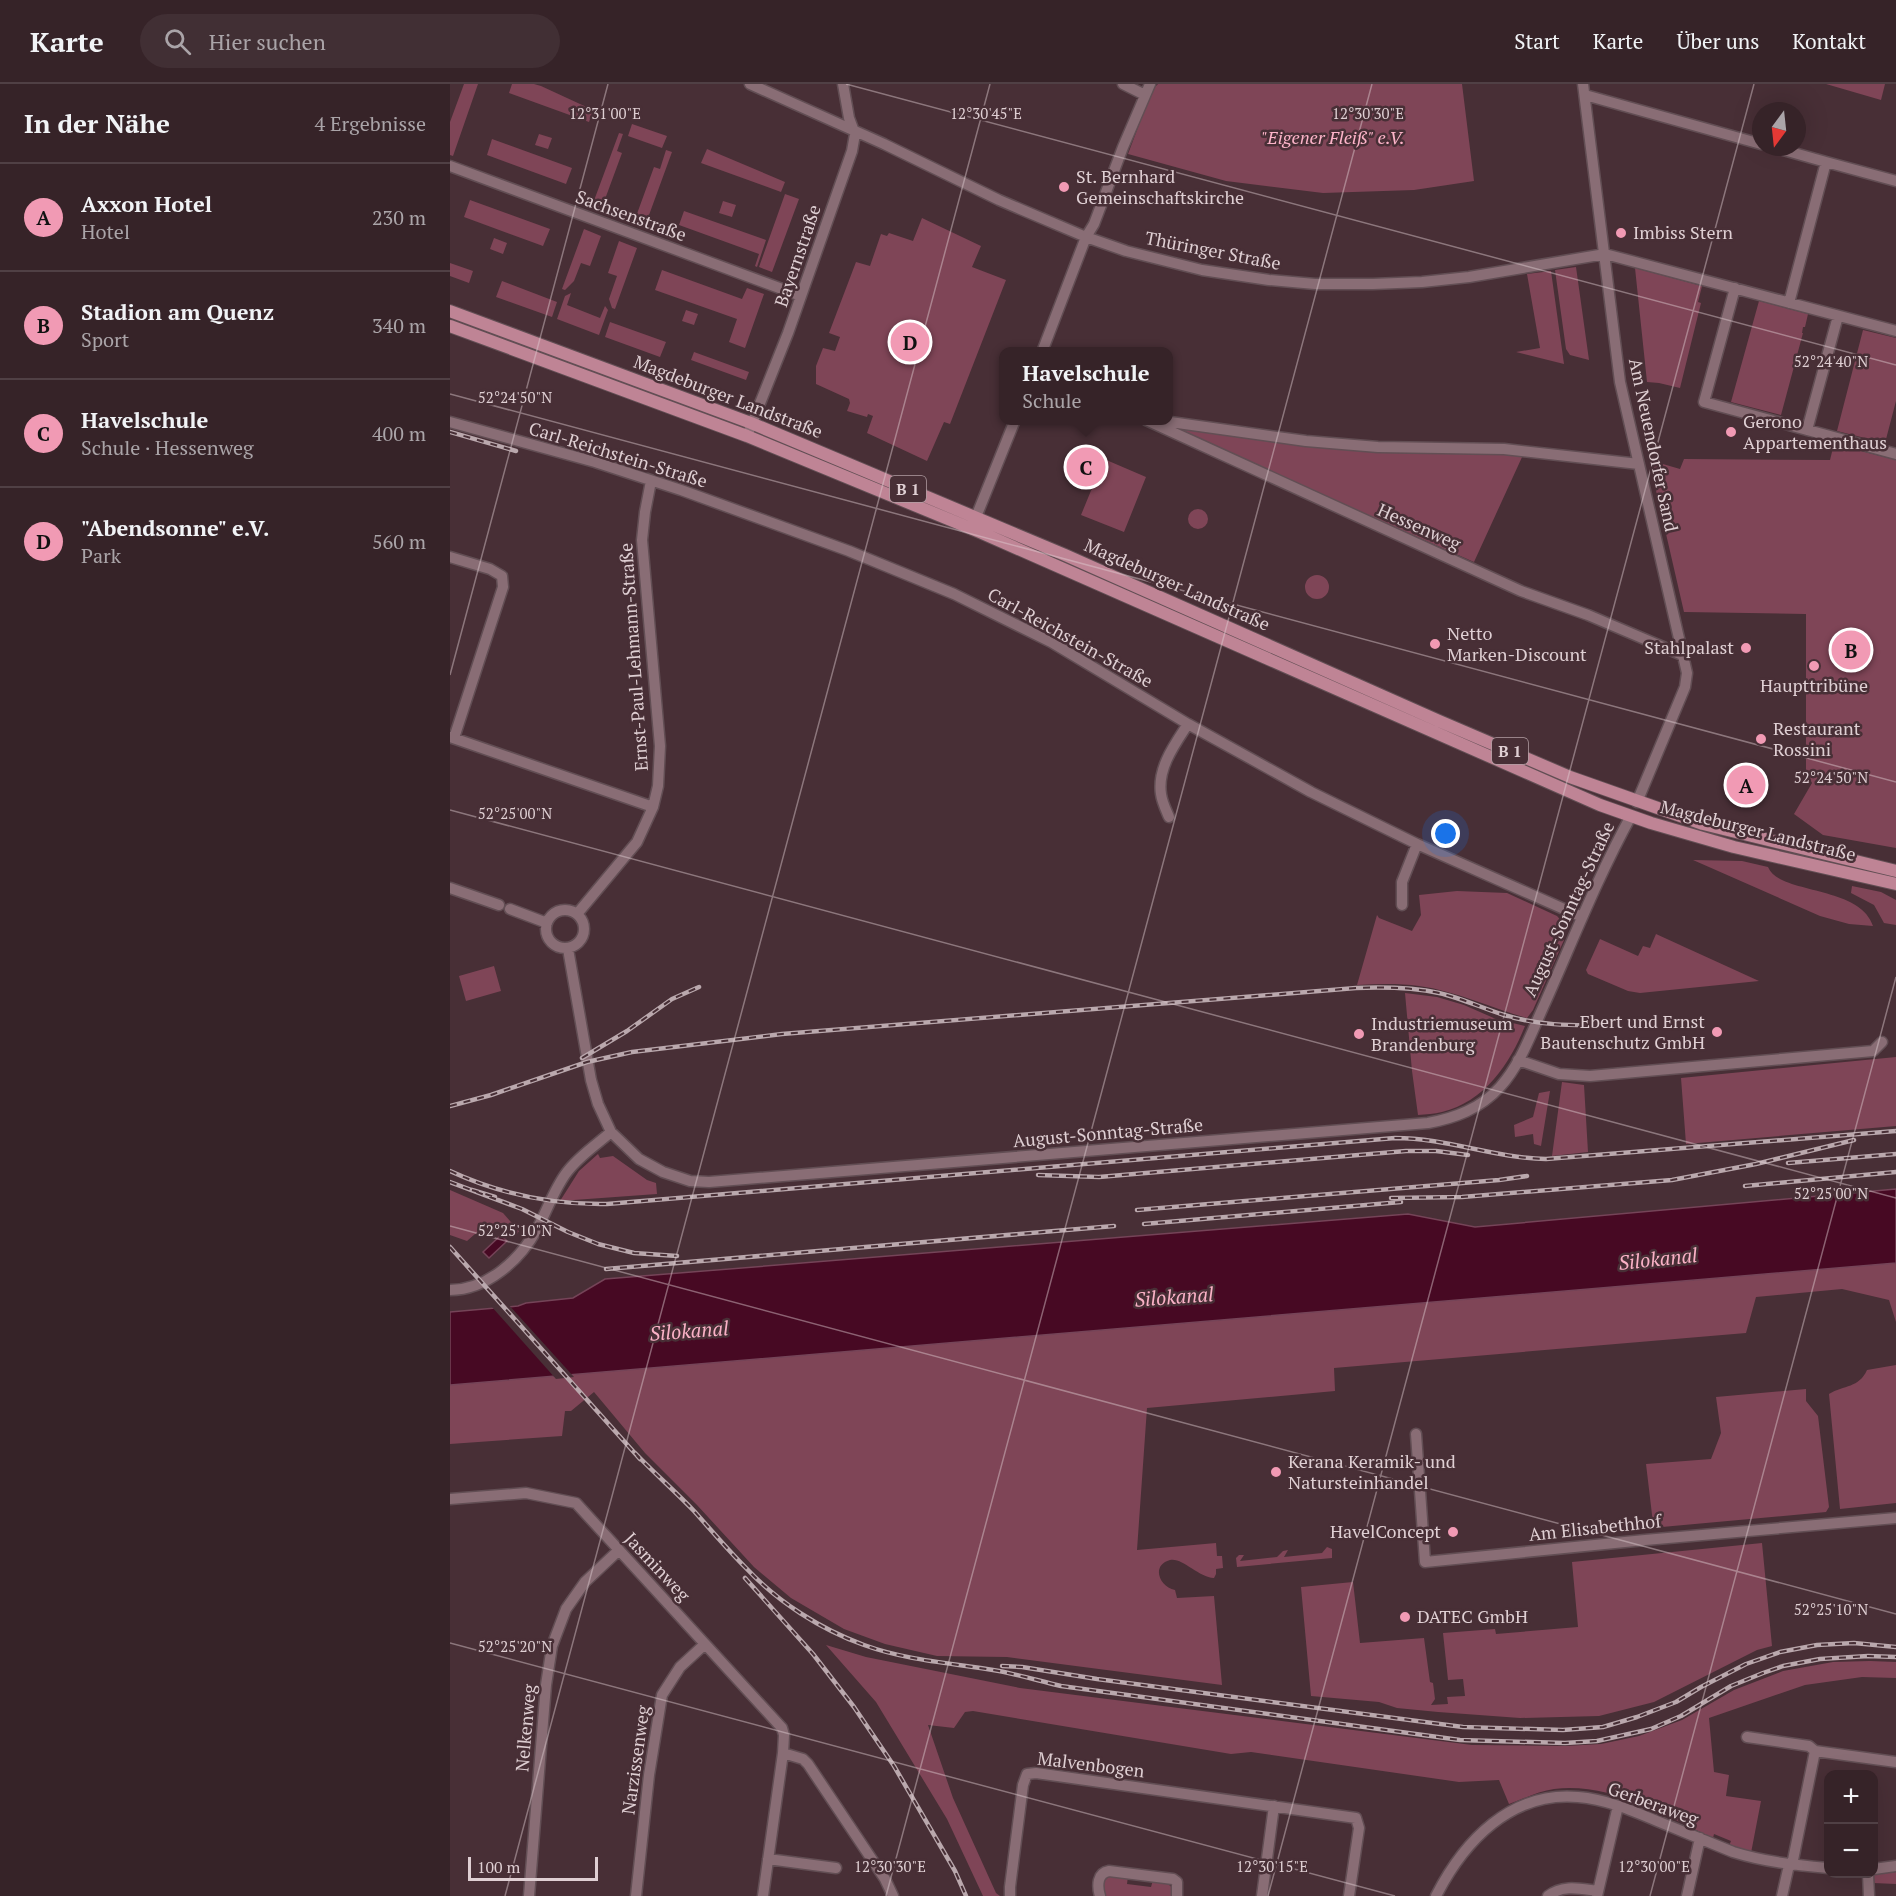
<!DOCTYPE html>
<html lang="de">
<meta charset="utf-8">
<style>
:root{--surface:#362328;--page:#412f34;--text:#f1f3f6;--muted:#aaa4a8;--line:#504045;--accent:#f19ab4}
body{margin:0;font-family:"PT Serif",serif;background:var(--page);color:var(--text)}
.controls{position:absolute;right:18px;bottom:18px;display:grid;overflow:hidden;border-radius:12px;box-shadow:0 6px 24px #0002}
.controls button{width:54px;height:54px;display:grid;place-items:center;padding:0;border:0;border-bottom:2px solid var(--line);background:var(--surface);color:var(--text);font:30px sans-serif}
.compass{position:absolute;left:1302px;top:18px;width:54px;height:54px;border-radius:50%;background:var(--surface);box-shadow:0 6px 24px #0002;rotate:195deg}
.scale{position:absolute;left:18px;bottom:15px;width:130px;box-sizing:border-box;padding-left:6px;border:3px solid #dfcfd3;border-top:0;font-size:16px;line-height:21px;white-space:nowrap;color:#dfcfd3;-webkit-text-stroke:4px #482f36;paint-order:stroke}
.you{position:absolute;left:996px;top:750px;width:21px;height:21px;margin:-15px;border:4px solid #fff;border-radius:50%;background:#1a73e8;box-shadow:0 0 0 9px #1a73e833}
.badge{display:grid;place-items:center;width:39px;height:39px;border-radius:50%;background:var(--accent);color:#111;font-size:20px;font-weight:700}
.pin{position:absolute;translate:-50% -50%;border:3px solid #fff;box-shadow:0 2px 6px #0006}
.popup{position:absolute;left:549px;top:263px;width:174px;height:78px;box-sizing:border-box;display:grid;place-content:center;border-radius:12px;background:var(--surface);filter:drop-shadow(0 2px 4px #0005);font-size:20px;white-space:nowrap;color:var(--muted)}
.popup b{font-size:22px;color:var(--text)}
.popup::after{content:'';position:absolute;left:50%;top:100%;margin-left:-12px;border:12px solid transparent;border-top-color:var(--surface)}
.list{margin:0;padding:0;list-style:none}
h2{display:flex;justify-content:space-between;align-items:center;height:78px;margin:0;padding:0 24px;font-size:26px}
h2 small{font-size:20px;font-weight:400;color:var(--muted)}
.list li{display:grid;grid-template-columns:39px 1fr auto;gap:18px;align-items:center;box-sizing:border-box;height:108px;padding:0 24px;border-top:2px solid var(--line)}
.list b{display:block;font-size:22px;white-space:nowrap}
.list p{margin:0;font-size:20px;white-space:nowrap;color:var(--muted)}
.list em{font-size:20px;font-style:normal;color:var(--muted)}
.icon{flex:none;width:33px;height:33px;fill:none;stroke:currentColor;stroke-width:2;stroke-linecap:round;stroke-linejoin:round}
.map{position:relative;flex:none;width:1446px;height:1812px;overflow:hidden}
header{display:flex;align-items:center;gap:36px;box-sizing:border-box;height:84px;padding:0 30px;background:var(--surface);border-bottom:2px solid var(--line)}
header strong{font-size:28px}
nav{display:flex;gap:33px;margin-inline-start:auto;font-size:21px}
.search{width:420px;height:54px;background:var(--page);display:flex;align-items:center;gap:15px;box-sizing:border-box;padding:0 21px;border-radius:33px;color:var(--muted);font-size:22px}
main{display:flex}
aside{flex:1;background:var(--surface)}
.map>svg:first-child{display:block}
.green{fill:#7f4557}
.water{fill:#470923;stroke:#754458;stroke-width:1.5}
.pier{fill:#482f36}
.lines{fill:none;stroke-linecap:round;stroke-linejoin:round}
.minor-casing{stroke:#624e54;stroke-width:13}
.major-casing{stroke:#624e54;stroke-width:14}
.minor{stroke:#896d75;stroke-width:10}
.major{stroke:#bf8495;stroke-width:12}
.rail-casing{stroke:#baa8ad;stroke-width:4.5}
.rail{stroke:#482f36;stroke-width:2;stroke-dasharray:7;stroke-linecap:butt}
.ticks{fill:none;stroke:#dfcfd3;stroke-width:1.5;stroke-opacity:0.45}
.poi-dot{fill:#f19ab4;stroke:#482f36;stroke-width:2}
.labels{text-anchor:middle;stroke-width:5;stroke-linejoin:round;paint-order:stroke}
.shield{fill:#482f36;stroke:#b29fa4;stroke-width:1.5}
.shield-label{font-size:16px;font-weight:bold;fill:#dfcfd3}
.park-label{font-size:18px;font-style:italic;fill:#fdb4c9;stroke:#482f36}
.poi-label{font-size:18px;fill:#dfcfd3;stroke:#482f36;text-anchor:start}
.street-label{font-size:18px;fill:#dfcfd3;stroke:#482f36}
.water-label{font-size:20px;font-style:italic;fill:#fab1c6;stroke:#482f36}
.ticks-label{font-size:15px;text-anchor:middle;fill:#dfcfd3;stroke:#482f36;stroke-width:5;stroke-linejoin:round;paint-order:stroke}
</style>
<header>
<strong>Karte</strong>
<div class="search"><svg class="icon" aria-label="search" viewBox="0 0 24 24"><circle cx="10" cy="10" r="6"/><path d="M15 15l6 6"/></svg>Hier suchen</div>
<nav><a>Start</a><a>Karte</a><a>Über uns</a><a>Kontakt</a></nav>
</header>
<main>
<aside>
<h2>In der Nähe<small>4 Ergebnisse</small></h2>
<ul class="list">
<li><span class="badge">A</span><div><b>Axxon Hotel</b><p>Hotel</p></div><em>230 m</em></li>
<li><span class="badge">B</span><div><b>Stadion am Quenz</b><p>Sport</p></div><em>340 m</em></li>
<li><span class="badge">C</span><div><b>Havelschule</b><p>Schule · Hessenweg</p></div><em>400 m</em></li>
<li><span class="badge">D</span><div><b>&quot;Abendsonne&quot; e.V.</b><p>Park</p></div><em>560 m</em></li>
</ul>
</aside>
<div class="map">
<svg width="1446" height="1812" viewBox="0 0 1446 1812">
<rect width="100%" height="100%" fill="#482f36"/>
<path class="green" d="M14,0H28L3,72L0,71V38Z
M62,0H84L91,2L143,26L139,38L59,9Z
M708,0H1012L1024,97L964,106L873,109L776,97L678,70L702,6Z
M1376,0H1435L1431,16Z
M182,40L217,52L212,64L178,52Z
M169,49L173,50L167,67L172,69L151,126L142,122Z
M89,50L102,54L98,65L85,61Z
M42,55L122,84L116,100L37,71Z
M257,65L335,98L331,108L251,79Z
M216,66L222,68L195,142L184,138L204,83L210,85Z
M335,110L349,115L322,188L309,183Z
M20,116L100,145L93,162L14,133Z
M273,117L286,121L282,133L269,129Z
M234,127L316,156L307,183L305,182L309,170L229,141Z
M472,134L531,162L522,183L556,196L500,340L494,338L477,377L417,349L423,332L418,330L417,333L397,327L400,319L399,315L366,300V282L373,264L385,267L390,253L379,249L406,178L420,182L431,150L437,152L439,149L463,157Z
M134,145L151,152L140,182L131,179L124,197L115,206L112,205Z
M44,154L57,159L53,170L40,165Z
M169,157L187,164L165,225L162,224L159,215L167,192L158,189Z
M0,179L23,187L19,199L0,192Z
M1126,183L1139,276L1120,271L1116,265L1105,186Z
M1185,184L1252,202L1248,218L1251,219L1230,304L1209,299L1197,298Z
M212,186L292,215L297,204L314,210L295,264L279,258L287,235L205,206Z
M1101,187L1114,280L1066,268L1090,264L1077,190Z
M52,197L107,218L102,233L46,213Z
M121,209L117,221L150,234L155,222L158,226L149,251L107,235L115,212Z
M1309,217L1358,230L1355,243H1353L1352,249H1353L1331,331L1281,318Z
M236,226L248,230L244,241L232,237Z
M160,238L216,258L210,273L155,253Z
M1413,246L1446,254V317L1435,359L1387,347Z
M244,268L299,288L296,296L241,276Z
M732,343L787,351L1054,367L1073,371L1024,478L731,349Z
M1384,360L1446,376V764L1373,751L1344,730L1362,699L1356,689V530L1234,528L1199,376L1230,385L1234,375L1380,376Z
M654,375L696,393L674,448L631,431Z
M738 435a10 10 0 1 1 20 0a10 10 0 1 1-20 0Z
M855 503a12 12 0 1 1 24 0a12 12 0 1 1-24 0Z
M1243,776L1292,777L1318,783C1329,811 1410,801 1423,842L1399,840L1370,832Z
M1402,802L1431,808L1446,816V841L1434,839L1424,821L1401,809Z
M1007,807L1057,809L1107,832L1114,840V856L1083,926L1077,934C1041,924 1006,907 969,902C948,899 928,900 907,901L927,831L929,834L962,847L971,831L969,811Z
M1206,850L1309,897L1190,909L1178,907L1138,890L1136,886L1150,855L1188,872L1193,862L1200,864Z
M44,882L51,907L16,917L9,892Z
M955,909L987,913L1014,921L1046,935L1075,942C1060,980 1034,1018 992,1028C984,1030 976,1030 968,1031L962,987Z
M1446,973V1042L1236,1060L1231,994Z
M1112,998L1134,1001L1138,1068L1102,1072Z
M1100,1007L1091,1062L1084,1060L1083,1050L1065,1053L1064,1041L1083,1033L1089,1009Z
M148,1070L150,1074L163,1072L197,1096L206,1099L207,1110L110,1117L129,1087Z
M0,1106L53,1129L69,1147L65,1153L51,1140L38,1152L25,1150L17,1157L0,1151Z
M1446,1179V1238L1439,1216L1392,1205L1306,1213L1296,1249L884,1284L885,1307L697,1324L687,1466L766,1459L767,1472H772L773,1484L766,1485V1490L764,1494C748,1493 732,1473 720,1476C701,1481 709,1503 725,1506L727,1514L764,1512L772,1601L557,1573L487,1572L435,1560L394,1545L341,1514L304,1483L247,1421L195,1369L144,1308L121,1327H115L112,1352L0,1360V1301Z
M1446,1281V1419L1390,1425L1379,1310C1394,1301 1409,1304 1417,1286Z
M1356,1305V1317L1368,1332L1379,1423L1376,1428L1212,1443L1205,1442L1203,1439L1196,1380L1261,1375L1271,1349L1266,1313Z
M1312,1459L1322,1562L1307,1566L1204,1618L1149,1632L1070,1634L988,1628L947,1624L929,1618L861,1612L851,1503L903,1498L910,1559L974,1554L980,1598L983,1599L985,1615L981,1621L998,1620L997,1613L1015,1612L1013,1595L998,1596L993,1549L1045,1545L1046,1550L1128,1543L1122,1478Z
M877,1463L882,1465V1474L787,1483L786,1474L789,1471H794L790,1477L827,1473L833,1467L838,1466L834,1473L872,1469Z
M376,1561L416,1573L570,1604L1022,1661L1115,1662L1151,1660L1189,1652L1232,1636L1284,1606L1333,1587L1383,1578L1420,1577L1446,1578V1594L1412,1593L1355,1601L1259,1634L1264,1688L1279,1691L1276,1712L1311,1717L1301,1769L1279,1762L1281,1757L1264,1750L1263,1754C1213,1731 1160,1698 1104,1705C1089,1707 1073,1715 1059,1720L1049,1696L1009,1698L801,1668L781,1670L523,1627L515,1628L504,1644L478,1641L503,1714L546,1809L550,1812H533L497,1735L426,1618Z
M1446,1788V1800L1423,1799L1421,1791Z
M659,1791L678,1792L677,1800L701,1803L703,1796C713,1798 725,1799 723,1812H654L652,1797Z"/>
<path class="water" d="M1446,1105V1179L0,1301V1228L68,1222L76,1219L123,1214L155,1195L958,1130L1025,1143Z
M51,1151L57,1157L39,1174L33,1168Z"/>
<path class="pier" d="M58,1220L124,1293L106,1295L41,1222Z"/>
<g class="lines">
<g class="minor-casing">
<path id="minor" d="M300,0L434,60L549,116L636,153L676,167L752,186L819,196L865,200H923L972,198L1019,193L1155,170L1446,247
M673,0L695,11
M1133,0L1170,298L1237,589L1235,603L1187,718
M1135,11L1311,60
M1323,63L1376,78
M0,82L351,212
M1285,204L1254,318L1446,370
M1339,219L1376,78L1446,97
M592,268L636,153L644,140L673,63L700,0
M696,336L1071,507L1138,531L1232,571
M706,336L856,357L928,363L1054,365L1189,380
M0,338L145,378L231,406L399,467L504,510L601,558L738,640L861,708L967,760L1132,833
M1357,346L1388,232
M297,352L338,249L402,67L405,50L399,34L393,0
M526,433L565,336
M0,473L40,485L52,492L53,503L4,654
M0,653L203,723
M719,733C716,726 712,718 711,710C707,684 725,660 738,640
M0,804L49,821
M952,821V798L967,760
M60,825L97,839
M96 845a19 19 0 1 1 38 0a19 19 0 1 1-38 0Z
M127,830L187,758L203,723L208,702L210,662L192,456L195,428L201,397
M118,865L141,996L148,1020L161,1048L189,1075L213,1088L240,1097L259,1098L978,1039C1005,1034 1030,1025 1050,1003C1071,980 1082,947 1095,919C1123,856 1148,792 1181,732
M1068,976L1109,990L1140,992L1423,967L1432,958
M0,1206C37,1206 70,1176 87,1145C97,1127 104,1105 117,1088C129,1072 146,1061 161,1048
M966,1350L975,1478L1195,1456L1446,1434
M0,1415L76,1409L126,1419L332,1644L334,1651L333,1669L313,1812
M1297,1653L1359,1662L1365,1667
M333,1669L353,1675L358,1680L435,1795L443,1812
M318,1775L386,1784
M1342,1781L1365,1667L1446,1678
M1424,1785L1446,1782
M1418,1790L1419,1812
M79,1812L96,1601L102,1562L116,1525L135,1498L169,1466
M186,1812L199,1691L212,1611L230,1583L255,1560
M560,1812V1803L573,1701L577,1690L586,1689L906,1734L909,1744L899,1812
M650,1812C647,1802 647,1789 659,1787L723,1795L727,1798V1812
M812,1812L824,1722
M986,1812C1014,1757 1061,1707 1128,1713C1155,1715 1181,1726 1207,1737C1232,1747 1258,1758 1283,1768C1315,1778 1345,1781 1378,1784
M1098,1812C1113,1800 1131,1805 1148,1807
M1147,1812L1167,1726L1171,1722
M1237,1812L1250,1754
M1332,1812L1339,1781"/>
</g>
<g class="major-casing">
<path id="major" d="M0,227L301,339L615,471L989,637L1120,693L1253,740L1446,787
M0,242L297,352L532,449L1150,721L1201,739L1284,763L1446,800"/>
</g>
<use href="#minor" class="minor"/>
<use href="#major" class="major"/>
<g class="rail-casing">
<path id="rail" d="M0,348L66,367
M132,974L177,947L222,915L249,903
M0,1022L41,1011L137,978L182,968L332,950L906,904C934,903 961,903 989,909C1011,914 1032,924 1054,931C1087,941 1120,942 1155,941
M1338,1079L1446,1070
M0,1087C50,1110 102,1121 157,1120L945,1054C997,1054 1044,1074 1096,1075L1446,1047
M588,1091L649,1093L956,1067H986L1018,1071
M0,1098L72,1125L118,1148L148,1160L184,1169L227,1172
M1295,1102L1446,1088
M22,1106L45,1113
M941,1114L1012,1113L1222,1096L1306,1080L1404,1056
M687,1126L1049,1096L1077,1092
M694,1140L951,1118
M0,1163L190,1375
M156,1185L664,1142
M185,1369C204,1389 225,1407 244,1427C261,1446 278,1466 296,1484C328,1518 370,1545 414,1561C458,1577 503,1579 549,1587C569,1591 590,1597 611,1602L1010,1656L1115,1659L1147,1657L1201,1645L1231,1632L1281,1602L1313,1589L1333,1582L1370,1575L1418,1572L1446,1573
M295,1494L363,1570L404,1623L444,1682L505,1787L516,1812
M552,1582L572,1583L647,1595L1013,1643L1113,1646L1153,1643L1187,1633L1226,1618L1251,1603L1296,1580L1330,1568L1367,1561L1404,1559L1446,1563"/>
</g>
<use href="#rail" class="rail"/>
</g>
<path class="ticks" d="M396,0L1446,281M0,310L1446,698M0,591L158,0M0,726L1446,1114M0,1142L1446,1530M0,1559L945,1812M55,1812L540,0M436,1812L922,0M818,1812L1304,0M1200,1812L1446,893"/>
<g class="poi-dot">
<circle cx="614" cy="103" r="6"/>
<circle cx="1171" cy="149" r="6"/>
<circle cx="1281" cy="348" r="6"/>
<circle cx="985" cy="560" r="6"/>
<circle cx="1296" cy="564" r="6"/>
<circle cx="1364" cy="582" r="6"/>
<circle cx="1311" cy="655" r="6"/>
<circle cx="1267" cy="948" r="6"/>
<circle cx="909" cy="950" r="6"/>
<circle cx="826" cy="1388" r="6"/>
<circle cx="1003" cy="1448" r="6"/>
<circle cx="955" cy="1533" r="6"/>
</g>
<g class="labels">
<g class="shield">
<rect x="440" y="392" width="36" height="26" rx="4.5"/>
<rect x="1042" y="654" width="36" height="26" rx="4.5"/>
</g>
<g class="shield-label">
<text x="458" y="411">B 1</text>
<text x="1060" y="673">B 1</text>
</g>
<g class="park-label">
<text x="883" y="60">"Eigener Fleiß" e.V.</text>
</g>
<g class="poi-label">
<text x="626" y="99">St. Bernhard<tspan x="626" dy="21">Gemeinschaftskirche</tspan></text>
<text x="1183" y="155">Imbiss Stern</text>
<text x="1293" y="344">Gerono<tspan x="1293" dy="21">Appartementhaus</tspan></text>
<text x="997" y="556">Netto<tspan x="997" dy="21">Marken-Discount</tspan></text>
<text x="1284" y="570" text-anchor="end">Stahlpalast</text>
<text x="1364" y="608" text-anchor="middle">Haupttribüne</text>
<text x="1323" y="651">Restaurant<tspan x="1323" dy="21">Rossini</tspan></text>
<text x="1255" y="944" text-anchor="end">Ebert und Ernst<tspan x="1255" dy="21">Bautenschutz GmbH</tspan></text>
<text x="921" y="946">Industriemuseum<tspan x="921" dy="21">Brandenburg</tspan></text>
<text x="838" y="1384">Kerana Keramik- und<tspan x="838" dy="21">Natursteinhandel</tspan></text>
<text x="991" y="1454" text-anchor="end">HavelConcept</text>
<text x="967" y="1539">DATEC GmbH</text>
</g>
<g class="street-label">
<text transform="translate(181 132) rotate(20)" y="6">Sachsenstraße</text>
<text transform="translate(763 167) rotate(11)" y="6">Thüringer Straße</text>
<text transform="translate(348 172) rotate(-71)" y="6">Bayernstraße</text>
<text transform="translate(278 313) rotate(21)" y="6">Magdeburger Landstraße</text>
<text transform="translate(1203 361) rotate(78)" y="6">Am Neuendorfer Sand</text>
<text transform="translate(168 371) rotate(17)" y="6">Carl-Reichstein-Straße</text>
<text transform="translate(969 443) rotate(24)" y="6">Hessenweg</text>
<text transform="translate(727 501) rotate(24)" y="6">Magdeburger Landstraße</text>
<text transform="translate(620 554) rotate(29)" y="6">Carl-Reichstein-Straße</text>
<text transform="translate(184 573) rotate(-94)" y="6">Ernst-Paul-Lehmann-Straße</text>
<text transform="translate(1308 747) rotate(14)" y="6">Magdeburger Landstraße</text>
<text transform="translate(1119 825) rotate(-65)" y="6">August-Sonntag-Straße</text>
<text transform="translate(658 1049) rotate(-5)" y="6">August-Sonntag-Straße</text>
<text transform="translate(1145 1444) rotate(-6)" y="6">Am Elisabethhof</text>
<text transform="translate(207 1483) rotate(47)" y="6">Jasminweg</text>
<text transform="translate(76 1644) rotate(-85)" y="6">Nelkenweg</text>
<text transform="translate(186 1676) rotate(-82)" y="6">Narzissenweg</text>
<text transform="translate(641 1681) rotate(7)" y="6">Malvenbogen</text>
<text transform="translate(1203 1720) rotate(20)" y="6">Gerberaweg</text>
</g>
<g class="water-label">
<text transform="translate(1208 1175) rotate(-6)" y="7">Silokanal</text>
<text transform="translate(724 1213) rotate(-4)" y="7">Silokanal</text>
<text transform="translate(239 1247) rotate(-4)" y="7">Silokanal</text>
</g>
</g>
<g class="ticks-label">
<text x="155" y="35">12°31'00"E</text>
<text x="536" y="35">12°30'45"E</text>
<text x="918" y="35">12°30'30"E</text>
<text x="1381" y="283">52°24'40"N</text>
<text x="65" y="319">52°24'50"N</text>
<text x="1381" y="699">52°24'50"N</text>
<text x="65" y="735">52°25'00"N</text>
<text x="1381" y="1115">52°25'00"N</text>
<text x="65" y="1152">52°25'10"N</text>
<text x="1381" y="1531">52°25'10"N</text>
<text x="65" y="1568">52°25'20"N</text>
<text x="440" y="1788">12°30'30"E</text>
<text x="822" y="1788">12°30'15"E</text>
<text x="1204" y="1788">12°30'00"E</text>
</g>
</svg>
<div class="controls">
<button>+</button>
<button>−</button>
</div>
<svg class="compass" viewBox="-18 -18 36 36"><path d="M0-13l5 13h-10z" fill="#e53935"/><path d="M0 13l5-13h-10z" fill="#aaa4a8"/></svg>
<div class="scale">100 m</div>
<div class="you"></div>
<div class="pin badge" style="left:1296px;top:701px">A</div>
<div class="pin badge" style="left:1401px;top:566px">B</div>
<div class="pin badge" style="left:636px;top:383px">C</div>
<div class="popup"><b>Havelschule</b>Schule</div>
<div class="pin badge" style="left:460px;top:258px">D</div>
</div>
</main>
